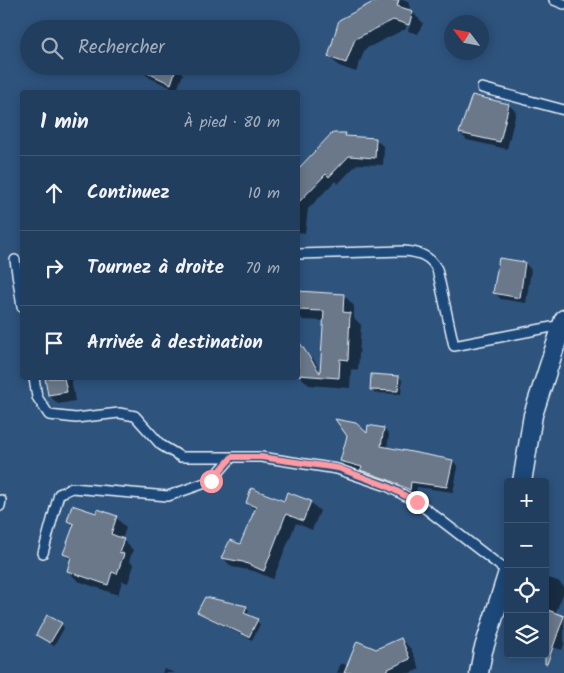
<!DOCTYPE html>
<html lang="fr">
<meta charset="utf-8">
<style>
:root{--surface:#223e5e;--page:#2e4967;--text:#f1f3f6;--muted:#a2aebc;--line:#3f5773}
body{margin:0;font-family:Kalam,sans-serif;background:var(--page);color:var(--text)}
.controls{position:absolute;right:15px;bottom:15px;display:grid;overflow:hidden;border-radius:5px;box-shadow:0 2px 12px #0003}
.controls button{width:45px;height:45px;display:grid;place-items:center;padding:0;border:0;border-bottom:1px solid var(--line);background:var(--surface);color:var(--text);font:25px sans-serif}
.compass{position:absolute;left:444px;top:15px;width:45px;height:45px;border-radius:50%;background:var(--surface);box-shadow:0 2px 12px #0003;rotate:302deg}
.stop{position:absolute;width:15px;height:15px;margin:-11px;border:4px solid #ff9aa2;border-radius:50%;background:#fff}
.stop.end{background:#ff9aa2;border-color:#fff;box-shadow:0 1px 5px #0008}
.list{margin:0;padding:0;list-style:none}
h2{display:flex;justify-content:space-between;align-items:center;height:65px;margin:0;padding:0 20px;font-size:21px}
h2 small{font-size:16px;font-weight:400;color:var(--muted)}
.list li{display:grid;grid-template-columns:32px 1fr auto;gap:15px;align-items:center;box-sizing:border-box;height:75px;padding:0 20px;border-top:1px solid var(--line)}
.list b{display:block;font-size:19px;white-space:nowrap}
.list em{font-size:16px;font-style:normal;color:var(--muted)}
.icon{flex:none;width:28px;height:28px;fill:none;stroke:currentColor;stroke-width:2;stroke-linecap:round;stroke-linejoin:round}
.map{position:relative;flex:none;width:564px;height:673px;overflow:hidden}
.search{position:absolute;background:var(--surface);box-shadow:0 2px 12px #0003;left:20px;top:20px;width:280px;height:55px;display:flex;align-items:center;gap:12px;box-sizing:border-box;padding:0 18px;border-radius:28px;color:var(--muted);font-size:19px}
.panel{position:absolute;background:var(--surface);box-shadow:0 2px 12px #0003;left:20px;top:90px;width:280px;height:290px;border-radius:5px}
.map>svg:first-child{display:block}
.shadow{fill:#0007}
.building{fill:#6b788a;stroke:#e8f1f8}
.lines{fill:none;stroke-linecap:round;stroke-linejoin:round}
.lane-casing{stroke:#e8f1f8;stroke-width:12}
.street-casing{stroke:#e8f1f8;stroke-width:21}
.lane{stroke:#1f4a7a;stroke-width:9}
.street{stroke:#1f4a7a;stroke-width:18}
.route{stroke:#ff9aa2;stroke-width:6}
</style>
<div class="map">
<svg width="564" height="673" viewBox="0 0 564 673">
<rect width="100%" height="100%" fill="#2e537d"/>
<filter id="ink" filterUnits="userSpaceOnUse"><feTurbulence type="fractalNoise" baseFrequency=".02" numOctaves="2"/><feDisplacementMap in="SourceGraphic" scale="10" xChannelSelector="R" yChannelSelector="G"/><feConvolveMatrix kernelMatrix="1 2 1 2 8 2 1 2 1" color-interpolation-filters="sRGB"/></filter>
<g filter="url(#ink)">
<path class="shadow" d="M380,0H406L410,5L409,11L413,13L423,23L418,34L408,31L413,17H410L405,30H403L365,49L356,72L339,66L329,56Z
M145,66H180L179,69L183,74L177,90L150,78L143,72Z
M509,105L516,112L507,149L467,140L460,133Z
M332,134H345L348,137L375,139L384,147L383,165L357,164L338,184L335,181L308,209L305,233L298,232V171Z
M500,259L525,263L531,270L526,303L501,299L495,293Z
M298,292L344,295L354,306V318L361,325L358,370L351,369L350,388L309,385L298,374V353L303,350L314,360L321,372L325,321L303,320L298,314Z
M399,377L402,380L401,394L375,393L372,389Z
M46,378H71L75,401L58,404L49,395Z
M384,429L389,435L387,448L453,461L458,467L453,492L417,487L415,495L396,485L367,476L362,470L347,467L342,461L368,435Z
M310,502L320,511L312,530L296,523L273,579L254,571L232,567L223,558L241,545L256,511L247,503Z
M97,515L116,517L126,528L122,539L133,550L129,561L134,565L128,583L122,581L118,595L78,581L68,571L72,561L64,554L74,527L68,521Z
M545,577L558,581L564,587V592L555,614L564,617V644L562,650L545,644Z
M246,607L249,610L247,616L260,624L252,640L202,615L199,611Z
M61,624L64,628L54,646L37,635Z
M401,639L411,649L420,669L410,673H337L341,663L348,666Z
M164,669L175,673H162Z"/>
<path class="building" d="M377,0H399L397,6L413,11L409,25L393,20L355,39L346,63L328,57L339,20Z
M133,66H177L171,84Z
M472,95L509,104L500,142L459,133Z
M332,133H346L345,136L376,138L375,158L349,156L329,177L326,174L298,203V169Z
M499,258L525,262L520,298L493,293Z
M298,291L344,294L343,312L350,313L348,360L340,359L339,378L298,375V340L320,373L324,311L298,310Z
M371,374L399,376L398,391L370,390Z
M45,378H64L67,392L48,395Z
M335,419L356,423L367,433L368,425L384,428L381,446L453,460L447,487L411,482L410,490L389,480L360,470L362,467L340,461L347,436Z
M251,488L284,501L287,492L311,501L303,521L286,514L264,571L243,562L221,558L230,540L240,544L256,507L246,503Z
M72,505L96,513L98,509L117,516L111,534L124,539L119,552L124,554L117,574L112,572L108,585L67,571L71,557L63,554L74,524L67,521Z
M205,597L247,606L244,613L258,619L249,637L197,612Z
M545,609L564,616L547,664H545Z
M47,615L62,623L50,643L36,635Z
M401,638L410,659L388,669L386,673H344L357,641L376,649Z"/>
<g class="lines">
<g class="lane-casing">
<path id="lane" d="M554,0L564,4
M482,88L564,110
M298,254L404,251C419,252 430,256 437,269L454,346L562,325
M15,260L22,307
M34,378L37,397L49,415L76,418L119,413L135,416L161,445L181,457H261L337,469L387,486L417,502L508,572
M0,506L1,500
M43,553L59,494L72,488L168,496L211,481L232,457"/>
</g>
<g class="street-casing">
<path id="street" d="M522,482L533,415L564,319
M479,673L483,651L508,572"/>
</g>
<use href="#lane" class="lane"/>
<use href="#street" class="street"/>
</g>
</g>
<g class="lines" filter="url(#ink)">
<path class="route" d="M211,481L232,457H261L338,468L387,486L417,502"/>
</g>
</svg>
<div class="controls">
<button>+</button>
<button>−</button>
<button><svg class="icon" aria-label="locate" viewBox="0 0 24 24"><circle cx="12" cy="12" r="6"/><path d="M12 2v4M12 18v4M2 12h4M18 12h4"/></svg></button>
<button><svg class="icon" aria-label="layers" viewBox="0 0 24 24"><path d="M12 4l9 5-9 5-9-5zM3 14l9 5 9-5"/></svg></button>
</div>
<svg class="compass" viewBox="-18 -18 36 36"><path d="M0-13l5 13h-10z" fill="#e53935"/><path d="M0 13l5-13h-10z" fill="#a2aebc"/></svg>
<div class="stop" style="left:211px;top:481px"></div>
<div class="stop end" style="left:417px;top:502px"></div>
<div class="search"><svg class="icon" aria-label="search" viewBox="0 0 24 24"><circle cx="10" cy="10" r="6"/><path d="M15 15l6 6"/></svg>Rechercher</div>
<section class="panel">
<h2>1 min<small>À pied · 80 m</small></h2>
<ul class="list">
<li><svg class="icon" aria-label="ahead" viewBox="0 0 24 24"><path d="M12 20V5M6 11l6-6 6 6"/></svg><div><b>Continuez</b></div><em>10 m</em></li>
<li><svg class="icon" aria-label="right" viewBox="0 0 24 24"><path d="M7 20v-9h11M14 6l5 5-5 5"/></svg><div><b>Tournez à droite</b></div><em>70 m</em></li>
<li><svg class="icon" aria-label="arrive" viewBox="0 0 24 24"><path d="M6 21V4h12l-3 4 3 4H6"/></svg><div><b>Arrivée à destination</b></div></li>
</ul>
</section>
</div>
